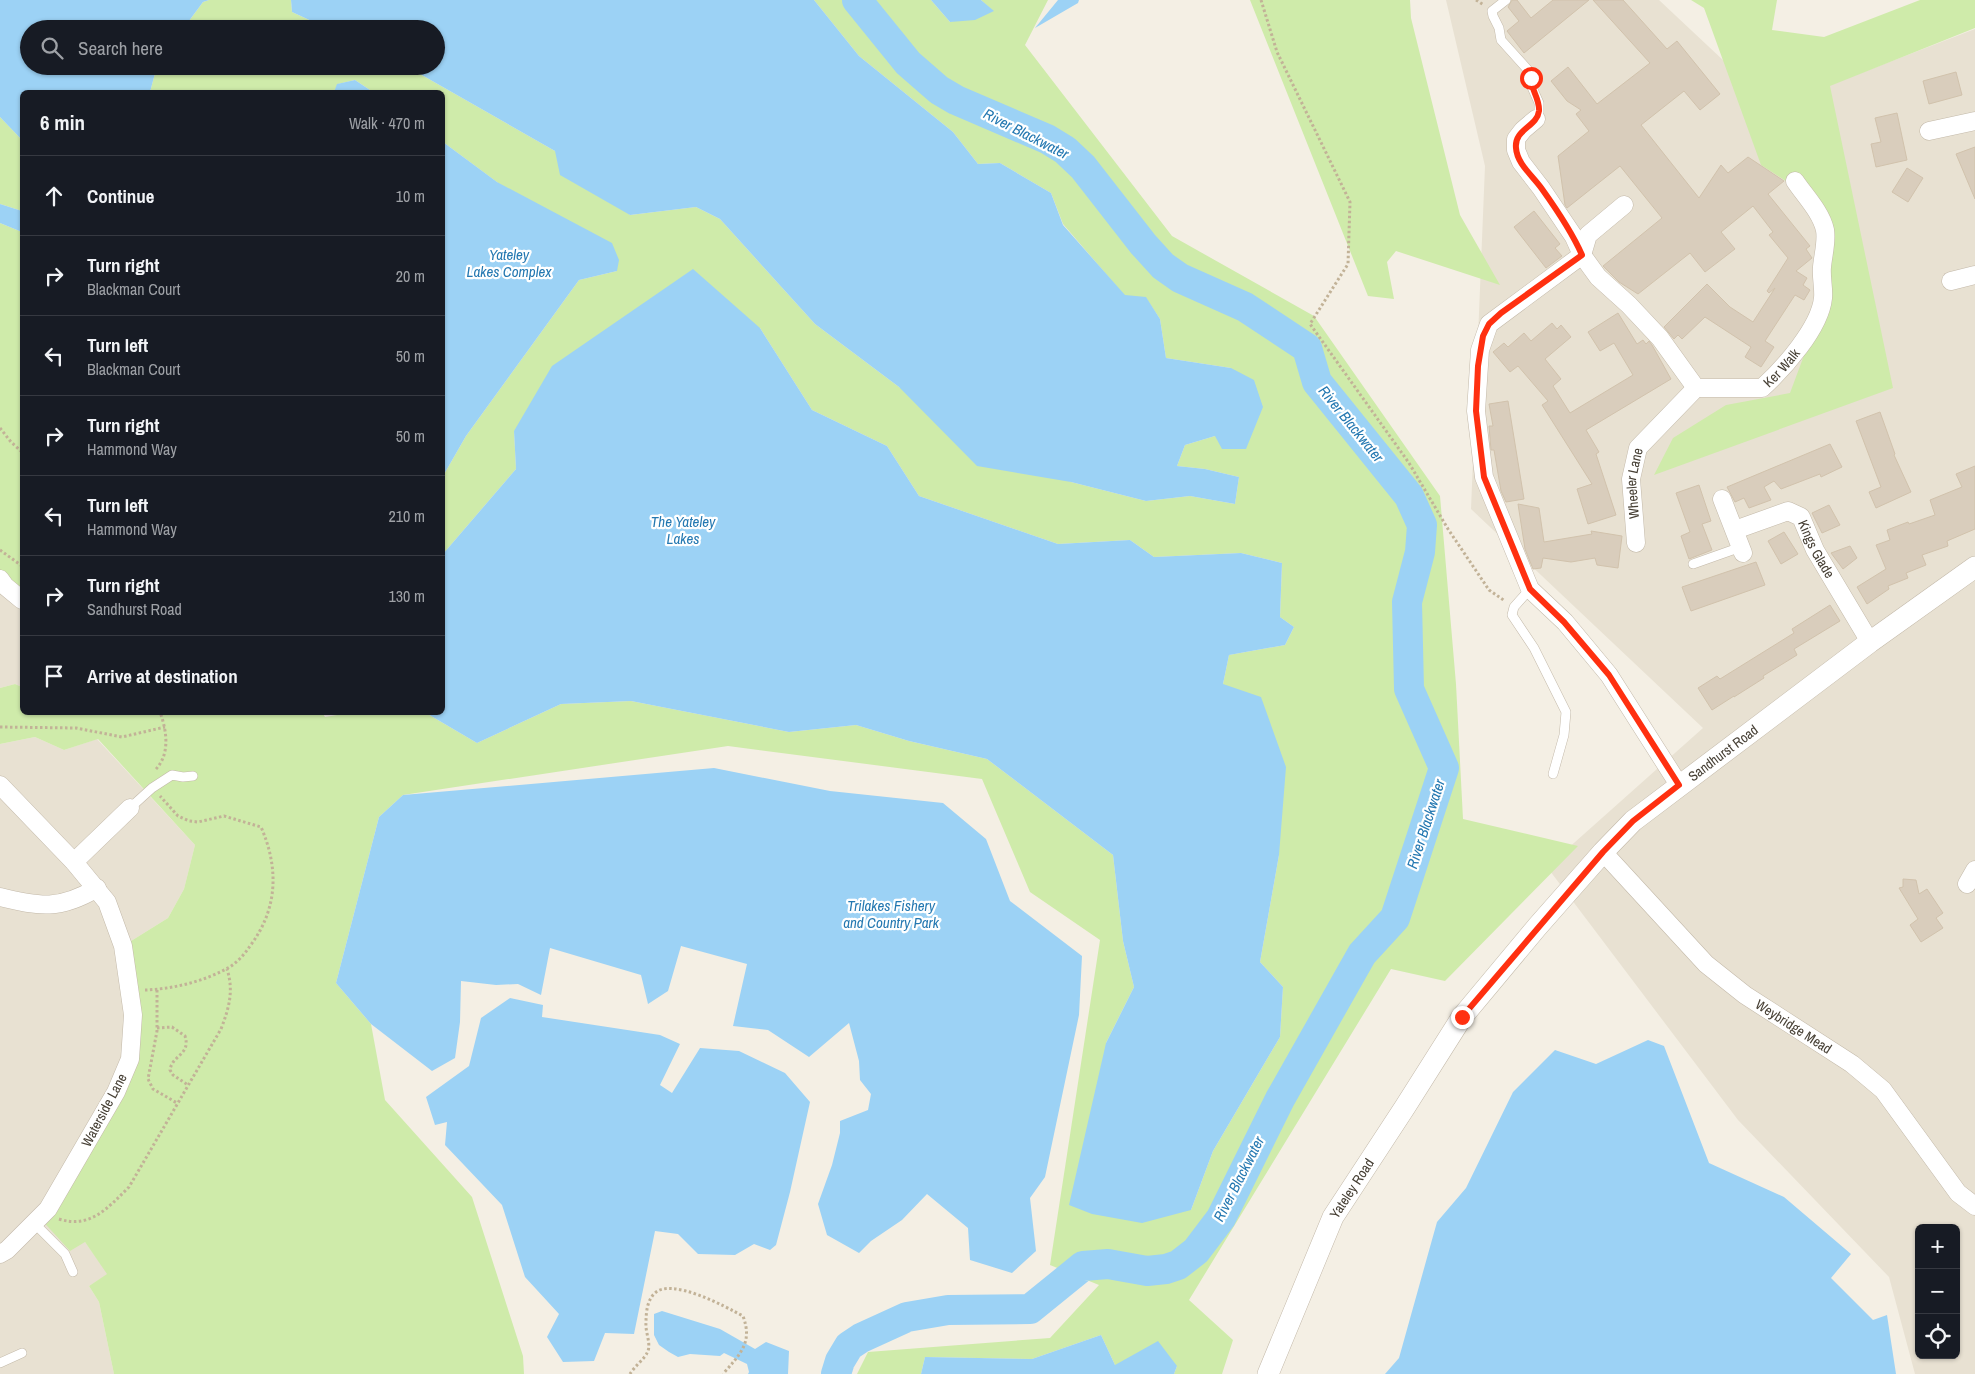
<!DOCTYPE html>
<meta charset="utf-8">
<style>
:root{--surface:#171b24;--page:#20242c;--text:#f1f3f6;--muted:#9ea1a6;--line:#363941}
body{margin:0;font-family:"Archivo Narrow",sans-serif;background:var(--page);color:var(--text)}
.controls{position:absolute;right:15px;bottom:15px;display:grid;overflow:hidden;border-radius:8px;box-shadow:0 1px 4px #0004}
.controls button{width:45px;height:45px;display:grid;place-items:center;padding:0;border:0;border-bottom:1px solid var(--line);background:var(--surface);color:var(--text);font:25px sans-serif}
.stop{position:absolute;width:15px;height:15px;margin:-11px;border:4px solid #ff3010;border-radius:50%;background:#fff}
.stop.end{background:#ff3010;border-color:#fff;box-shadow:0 1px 5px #0008}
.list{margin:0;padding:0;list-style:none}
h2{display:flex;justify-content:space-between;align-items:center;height:65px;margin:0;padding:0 20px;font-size:21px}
h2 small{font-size:16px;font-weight:400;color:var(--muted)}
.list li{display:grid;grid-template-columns:32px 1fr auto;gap:15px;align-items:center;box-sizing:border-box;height:80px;padding:0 20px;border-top:1px solid var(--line)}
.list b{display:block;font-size:19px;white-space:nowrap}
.list p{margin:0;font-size:16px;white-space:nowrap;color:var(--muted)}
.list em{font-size:16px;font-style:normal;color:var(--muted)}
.icon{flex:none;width:28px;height:28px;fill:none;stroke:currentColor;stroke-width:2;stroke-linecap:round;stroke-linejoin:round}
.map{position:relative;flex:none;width:1975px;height:1374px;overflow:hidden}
.search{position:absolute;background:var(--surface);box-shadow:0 1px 4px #0004;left:20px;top:20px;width:425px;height:55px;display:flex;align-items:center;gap:12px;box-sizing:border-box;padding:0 18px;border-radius:28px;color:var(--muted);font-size:19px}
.panel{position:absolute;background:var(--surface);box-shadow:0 1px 4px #0004;left:20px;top:90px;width:425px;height:625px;border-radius:8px}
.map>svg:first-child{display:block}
.residential{fill:#e8e1d2;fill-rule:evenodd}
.green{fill:#cfebaa}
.water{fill:#9cd2f5}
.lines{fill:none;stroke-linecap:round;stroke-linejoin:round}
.river{stroke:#9cd2f5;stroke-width:30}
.building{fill:#d9cdbc;stroke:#d1c2ac}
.service-casing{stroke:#c3b9a9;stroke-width:10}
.minor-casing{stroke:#c3b9a9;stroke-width:19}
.tertiary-casing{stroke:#c3b9a9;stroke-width:22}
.path{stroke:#c2b297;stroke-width:3;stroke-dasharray:2.5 2.5;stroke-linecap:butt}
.service{stroke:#fff;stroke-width:9}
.minor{stroke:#fff;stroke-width:18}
.tertiary{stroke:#fff;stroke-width:21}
.route{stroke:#ff3010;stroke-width:6}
.labels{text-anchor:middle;stroke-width:4.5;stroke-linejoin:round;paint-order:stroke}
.street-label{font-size:14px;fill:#463f34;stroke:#fff}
.water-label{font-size:15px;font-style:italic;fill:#2478b1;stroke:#fff}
</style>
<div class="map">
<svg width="1975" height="1374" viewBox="0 0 1975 1374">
<rect width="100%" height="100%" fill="#f4efe4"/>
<path class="residential" d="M1446,0H1659L1773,107L1975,29V1374H1915L1889,1277L1738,1120L1547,867L1703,728L1471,509L1485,166ZM1919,1228H1956V1355H1919Z
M0,571L22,589V687L15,684L0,688Z
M35,737L64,750L97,739L195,845L184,889L168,918L123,946L133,1015L85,1242L108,1274L89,1286L99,1302L114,1374H0V744Z"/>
<path class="green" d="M209,0H291L292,12L329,29H183L203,2Z
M814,0H931L950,22L993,11L981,0H1048L1025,45L1172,236L1314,316L1440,496L1456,684L1463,819L1578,846L1445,981L1391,969L1189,1300L1233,1340L1222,1374H1174L1177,1366L1115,1365L1101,1335L1032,1359L925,1357L921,1374H857L868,1352L1050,1338L1099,1285L1050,1265L1100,940L1030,892L982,779L728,746L403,795L379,817L336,983L371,1024L385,1100L472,1197L523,1356L524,1374H114L99,1302L89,1286L107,1274L85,1242L70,1251L39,1217L130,1059L123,946L168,918L184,889L195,845L98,739L64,750L35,737L0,744V688L15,684L22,687V712H322L325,717L355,712L426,713L477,743L561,704L631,701L789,732L856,725L909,741L987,759L1113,855L1123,941L1134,987L1106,1043L1191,1210L1213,1151L1280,1037L1283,987L1260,962L1279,855L1223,684L1229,655L1285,645L1294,627L1280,617L1282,563L1241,553L1154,557L1130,540L1058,544L919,496L887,446L812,410L760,328L514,431L516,469L443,554V476L466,436L579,280L617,271L443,142L442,92H373L355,80L338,84L334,92H150L157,66H406L555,151L630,215L696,207L720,219L815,324L899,387L1071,482L1146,501L1190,496L1235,504L1239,477L1205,469L1177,466L1185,445L1215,436L1231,368L1166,358L1160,319L1146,298L1125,296L1063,224L1051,193L1000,163L978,164L953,132L859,56Z
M1250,0H1410L1411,18L1460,215L1500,285L1396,251L1387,262L1394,299L1368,296Z
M1691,0H1777L1772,30L1824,37L1920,0H1975V28L1830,86L1893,388L1654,475L1673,438L1726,405L1790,393L1809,342L1829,299L1811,197L1761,165L1704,8Z
M0,117L22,140V211L0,204Z
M0,223L22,232V589L0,571Z"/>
<path class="water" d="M0,0H209L203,2L183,29H29V66H157L150,92H22V140L0,117Z
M291,0H814L859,56L953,132L978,164L1000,163L1051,193L1063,225L1125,295L1146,297L1160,319L1166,358L1231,368L1254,380L1263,407L1246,449H1222L1215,436L1185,445L1177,466L1205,469L1239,477L1235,504L1190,496L1146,501L1071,482L977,466L899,387L815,324L720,219L696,207L630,215L560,175L555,151L406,66H436V29H329L292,12Z
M931,0H981L994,11L975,20L950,22Z
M1058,0H1079L1078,3L1035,28Z
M355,80L373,92H334L337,84Z
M443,142L497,182L612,243L619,260L617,271L579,280L466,436L443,476Z
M0,204L22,211V232L0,223Z
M693,269L760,328L812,410L887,446L919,496L1058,544L1130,540L1154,557L1241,553L1282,563L1280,617L1294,627L1285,645L1229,655L1223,684L1261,697L1286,767L1279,855L1260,962L1283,987L1280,1037L1213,1151L1191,1210L1142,1223L1092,1214L1069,1205L1106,1043L1134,987L1123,941L1113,855L987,759L909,741L856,725L789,732L631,701L561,704L477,743L426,713L442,712L443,554L516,469L514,431L552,366Z
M714,768L830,791L943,803L986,839L1010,901L1082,956L1079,1015L1045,1177L1030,1198L1036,1251L1012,1273L970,1260L968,1228L927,1194L902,1220L871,1241L859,1253L827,1235L818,1204L832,1165L840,1133V1121L868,1110L871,1094L860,1080L859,1061L849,1023L809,1057L768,1030L733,1026L747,964L681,946L668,991L648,1004L641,975L550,948L541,995L518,984L496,985L461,981L460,1022L455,1058L432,1071L371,1024L336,983L379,817L403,795Z
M510,998L543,1005L542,1017L660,1035L680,1044L660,1085L672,1093L700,1048L739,1051L785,1073L810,1102L790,1192L776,1245L770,1250L754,1244L735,1255L698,1254L678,1234L655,1231L634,1334L605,1333L594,1361L563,1362L547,1337L559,1314L525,1277L502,1205L445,1145L447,1122L435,1125L426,1097L469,1066L481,1018Z
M1648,1040L1664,1046L1709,1163L1784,1197L1851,1254L1831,1278L1873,1320L1887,1315L1896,1374H1385L1399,1358L1437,1222L1466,1188L1513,1092L1555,1050L1596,1064Z
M662,1311L720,1329L755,1349L766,1342L789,1351L788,1374H748L749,1372L747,1364L724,1353L720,1356L690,1354L678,1357L669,1352L659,1345L654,1335V1314Z
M1101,1335L1115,1365L1158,1341L1177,1366L1174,1374H921L925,1357L1032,1359Z"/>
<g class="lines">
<path class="river" d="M836,1374L840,1361L849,1346L861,1338L907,1317L948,1310L1030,1309L1083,1266L1108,1264L1147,1271L1166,1269L1178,1265L1196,1251L1221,1218L1280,1099L1362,954L1395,918L1444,768L1409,689L1407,602L1420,552L1422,525L1409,496L1317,382L1307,348L1245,307L1180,278L1163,266L1143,244L1083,167L1065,150L1047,139L956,100L939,90L908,63L857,0"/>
</g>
<path class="building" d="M1512,0H1517L1531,18L1553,0H1589L1524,53L1507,31L1519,21L1508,7Z
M1593,0H1623L1667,49L1677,41L1720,94L1700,110L1684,91L1641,125L1699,198L1721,165L1728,173L1748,157L1784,181L1768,194L1810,246L1806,249L1812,258L1796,271L1807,278L1803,285L1810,290L1804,300L1795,295L1765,341L1774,347L1761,367L1745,357L1751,347L1705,317L1682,339L1678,335L1674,339L1664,327L1707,284L1730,307L1753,322L1775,288L1769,293L1767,291L1788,258L1769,235L1773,232L1753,206L1721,232L1735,249L1705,272L1690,253L1638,294L1619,282L1603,266L1662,218L1620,166L1567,208L1565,205L1558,156L1589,131L1576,114L1581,110L1567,101L1551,81L1568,67L1597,104L1650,63Z
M1956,72L1962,95L1929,104L1923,81Z
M1897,113L1907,160L1876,167L1871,144L1881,142L1875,118Z
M1975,147V199L1956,154Z
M1907,168L1923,178L1908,202L1892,192Z
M1534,211L1560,244L1555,248L1562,256L1546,268L1514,227Z
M1618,313L1637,344L1643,340L1646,344L1649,341L1652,345L1671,379L1586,430L1599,452L1596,454L1616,515L1588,524L1577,489L1592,484L1542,405L1548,401L1518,366L1510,372L1493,352L1504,343L1508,347L1524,333L1531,341L1552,323L1557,329L1561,325L1571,337L1545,359L1561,379L1553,386L1570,413L1633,375L1614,343L1600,351L1588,332Z
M1508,401L1524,499L1506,502L1501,491L1494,450H1491L1489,426H1493L1489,404Z
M1880,412L1895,454L1894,455L1911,492L1876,508L1869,492L1881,487L1856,421Z
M1830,444L1842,467L1821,477L1820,474L1781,489L1774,481L1764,487L1771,500L1749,508L1744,498L1735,502L1727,487Z
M1975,466V529L1947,541L1948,546L1922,555L1926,565L1906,573L1908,578L1888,586L1889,589L1867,604L1857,587L1886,569L1876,545L1890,540L1887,530L1908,522L1909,524L1935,515L1930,500L1962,487L1956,474Z
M1699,485L1711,521L1702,524L1712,550L1689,559L1681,536L1690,532L1676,493Z
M1518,504L1539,508L1544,542L1592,534L1591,531L1622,536L1618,568L1597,565L1595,558L1571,562L1543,558L1541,568L1533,569L1525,549Z
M1829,505L1840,525L1822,533L1812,513Z
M1784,532L1798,554L1781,564L1768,541Z
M1850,546L1857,558L1843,569L1831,553Z
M1756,562L1765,585L1691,611L1682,587Z
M1830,605L1840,621L1794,649L1797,655L1763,676L1764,678L1734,697V696L1712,710L1698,688L1717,676L1720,679L1794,633L1792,629Z
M1903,879L1916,880L1919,894L1927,889L1943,913L1936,918L1943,928L1921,942L1910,925L1918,919L1899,888L1903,887Z"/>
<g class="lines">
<g class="service-casing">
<path id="service" d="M1506,0L1492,11L1493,16L1499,28L1501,40L1528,70L1531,78V85L1539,103V112L1536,119
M1693,564L1741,547
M1530,589L1514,607L1512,615L1534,648L1566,712L1564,735L1553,774
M130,808L152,788L172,775L183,777L193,776
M34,1223L65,1254L73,1272
M0,1363L22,1353"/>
</g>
<g class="minor-casing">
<g id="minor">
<path id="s1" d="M1536,119L1523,130L1516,139V150L1521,162L1541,188L1574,237L1582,255L1598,277L1629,305L1660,338L1696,388H1762C1783,369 1820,328 1823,298C1824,288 1821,278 1822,267C1823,255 1827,242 1825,230C1821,212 1805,196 1795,181"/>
<path d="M1929,131L1975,121"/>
<path d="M1624,205L1588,235L1582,255L1489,324L1480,350L1476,411L1484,477L1530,589L1565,622L1609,675L1679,785"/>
<path d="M1951,281L1975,275"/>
<path d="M1722,499L1743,553"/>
<path id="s2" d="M1735,530L1788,511L1801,517L1815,550L1870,642"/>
<path id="s3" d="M1636,543L1631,479L1638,448L1696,388"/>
<path d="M0,579L5,586L22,600"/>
<path d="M0,785L74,862L107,902L123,946L133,1015L130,1059L116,1092L48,1209L7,1250L0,1254"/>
<path id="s4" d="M1603,852L1706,964L1745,995L1852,1064L1883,1090L1958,1193L1975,1206"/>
<path d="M74,862L130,808"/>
<path d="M1967,884L1975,870"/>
<path d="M0,897C40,907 60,910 97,888"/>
</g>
</g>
<g class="tertiary-casing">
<g id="tertiary">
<path id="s5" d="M1268,1374L1333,1217L1405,1107L1462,1017L1537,927L1603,852L1633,821L1870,642L1975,567"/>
</g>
</g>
<path class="path" d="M1261,0L1277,52L1350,202L1348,264L1310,324L1409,463L1448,529L1489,590L1505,601
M1476,0L1484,5
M0,428L11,442L22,452
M0,550L22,566
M0,727L76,728L122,737L165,727
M156,769C170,754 167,731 160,712
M145,990C172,989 202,982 226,969C236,964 244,955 250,946C278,909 279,868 261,827L224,816L198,822L189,821L178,816L160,796
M157,990V1031L148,1079L153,1089L177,1103
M157,1028L172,1027L185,1036C191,1055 172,1055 170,1070L173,1075L188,1085
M59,1219C90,1229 108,1208 129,1187L221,1029C229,1008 234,991 227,969
M630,1374C634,1367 645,1358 647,1353C652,1345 645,1332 646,1323C646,1313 647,1301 654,1294C670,1276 726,1307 743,1316C753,1343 740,1354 723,1374"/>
<use href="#service" class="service"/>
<use href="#minor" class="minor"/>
<use href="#tertiary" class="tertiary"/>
</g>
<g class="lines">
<path class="route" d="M1462,1017L1603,852L1633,821L1679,785L1609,675L1564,622L1530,589L1484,477L1476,411L1478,366L1483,336L1489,324L1501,313L1582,255C1572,232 1557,210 1542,189C1533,176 1517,164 1516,148C1514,129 1537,127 1539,111C1540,99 1531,90 1531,78"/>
</g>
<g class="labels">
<g class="street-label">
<text dy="5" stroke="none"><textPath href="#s1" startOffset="434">Ker Walk</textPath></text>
<text dy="5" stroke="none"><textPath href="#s3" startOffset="60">Wheeler Lane</textPath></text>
<text dy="5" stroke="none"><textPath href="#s2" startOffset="106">Kings Glade</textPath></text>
<text dy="5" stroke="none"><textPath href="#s5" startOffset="781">Sandhurst Road</textPath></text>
<text dy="5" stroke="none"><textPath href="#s4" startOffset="260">Weybridge Mead</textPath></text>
<text transform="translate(104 1110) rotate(-62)" y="5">Waterside Lane</text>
<text dy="5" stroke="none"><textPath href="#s5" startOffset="204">Yateley Road</textPath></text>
</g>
<g class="water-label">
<text transform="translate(1026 134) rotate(27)" y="5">River Blackwater</text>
<text x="509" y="260">Yateley<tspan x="509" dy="17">Lakes Complex</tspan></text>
<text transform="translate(1351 424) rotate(51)" y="5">River Blackwater</text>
<text x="683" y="527">The Yateley<tspan x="683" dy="17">Lakes</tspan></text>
<text transform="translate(1426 824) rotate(-72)" y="5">River Blackwater</text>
<text x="891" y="911">Trilakes Fishery<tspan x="891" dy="17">and Country Park</tspan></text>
<text transform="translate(1239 1179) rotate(-63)" y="5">River Blackwater</text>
</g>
</g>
</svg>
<div class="controls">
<button>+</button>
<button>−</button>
<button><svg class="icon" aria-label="locate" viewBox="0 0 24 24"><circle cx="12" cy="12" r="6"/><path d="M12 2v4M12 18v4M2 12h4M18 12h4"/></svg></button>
</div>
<div class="stop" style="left:1531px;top:78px"></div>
<div class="stop end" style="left:1462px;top:1017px"></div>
<div class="search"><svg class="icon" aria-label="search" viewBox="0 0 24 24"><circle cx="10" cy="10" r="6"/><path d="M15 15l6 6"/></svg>Search here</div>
<section class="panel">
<h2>6 min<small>Walk · 470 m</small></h2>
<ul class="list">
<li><svg class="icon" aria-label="ahead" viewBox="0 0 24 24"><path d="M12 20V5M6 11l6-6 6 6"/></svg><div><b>Continue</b></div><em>10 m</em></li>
<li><svg class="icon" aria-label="right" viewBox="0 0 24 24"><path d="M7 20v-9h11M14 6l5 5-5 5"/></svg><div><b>Turn right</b><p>Blackman Court</p></div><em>20 m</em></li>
<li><svg class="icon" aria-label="left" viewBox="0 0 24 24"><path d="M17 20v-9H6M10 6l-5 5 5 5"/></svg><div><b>Turn left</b><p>Blackman Court</p></div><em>50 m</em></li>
<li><svg class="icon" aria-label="right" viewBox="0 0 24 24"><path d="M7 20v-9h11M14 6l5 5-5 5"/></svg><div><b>Turn right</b><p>Hammond Way</p></div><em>50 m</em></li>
<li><svg class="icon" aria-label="left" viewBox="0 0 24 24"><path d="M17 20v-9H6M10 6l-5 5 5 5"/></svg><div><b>Turn left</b><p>Hammond Way</p></div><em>210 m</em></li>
<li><svg class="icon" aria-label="right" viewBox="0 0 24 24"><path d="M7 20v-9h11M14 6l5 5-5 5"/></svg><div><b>Turn right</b><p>Sandhurst Road</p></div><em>130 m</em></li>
<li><svg class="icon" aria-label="arrive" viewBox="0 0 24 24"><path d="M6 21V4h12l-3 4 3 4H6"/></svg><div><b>Arrive at destination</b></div></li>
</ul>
</section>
</div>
